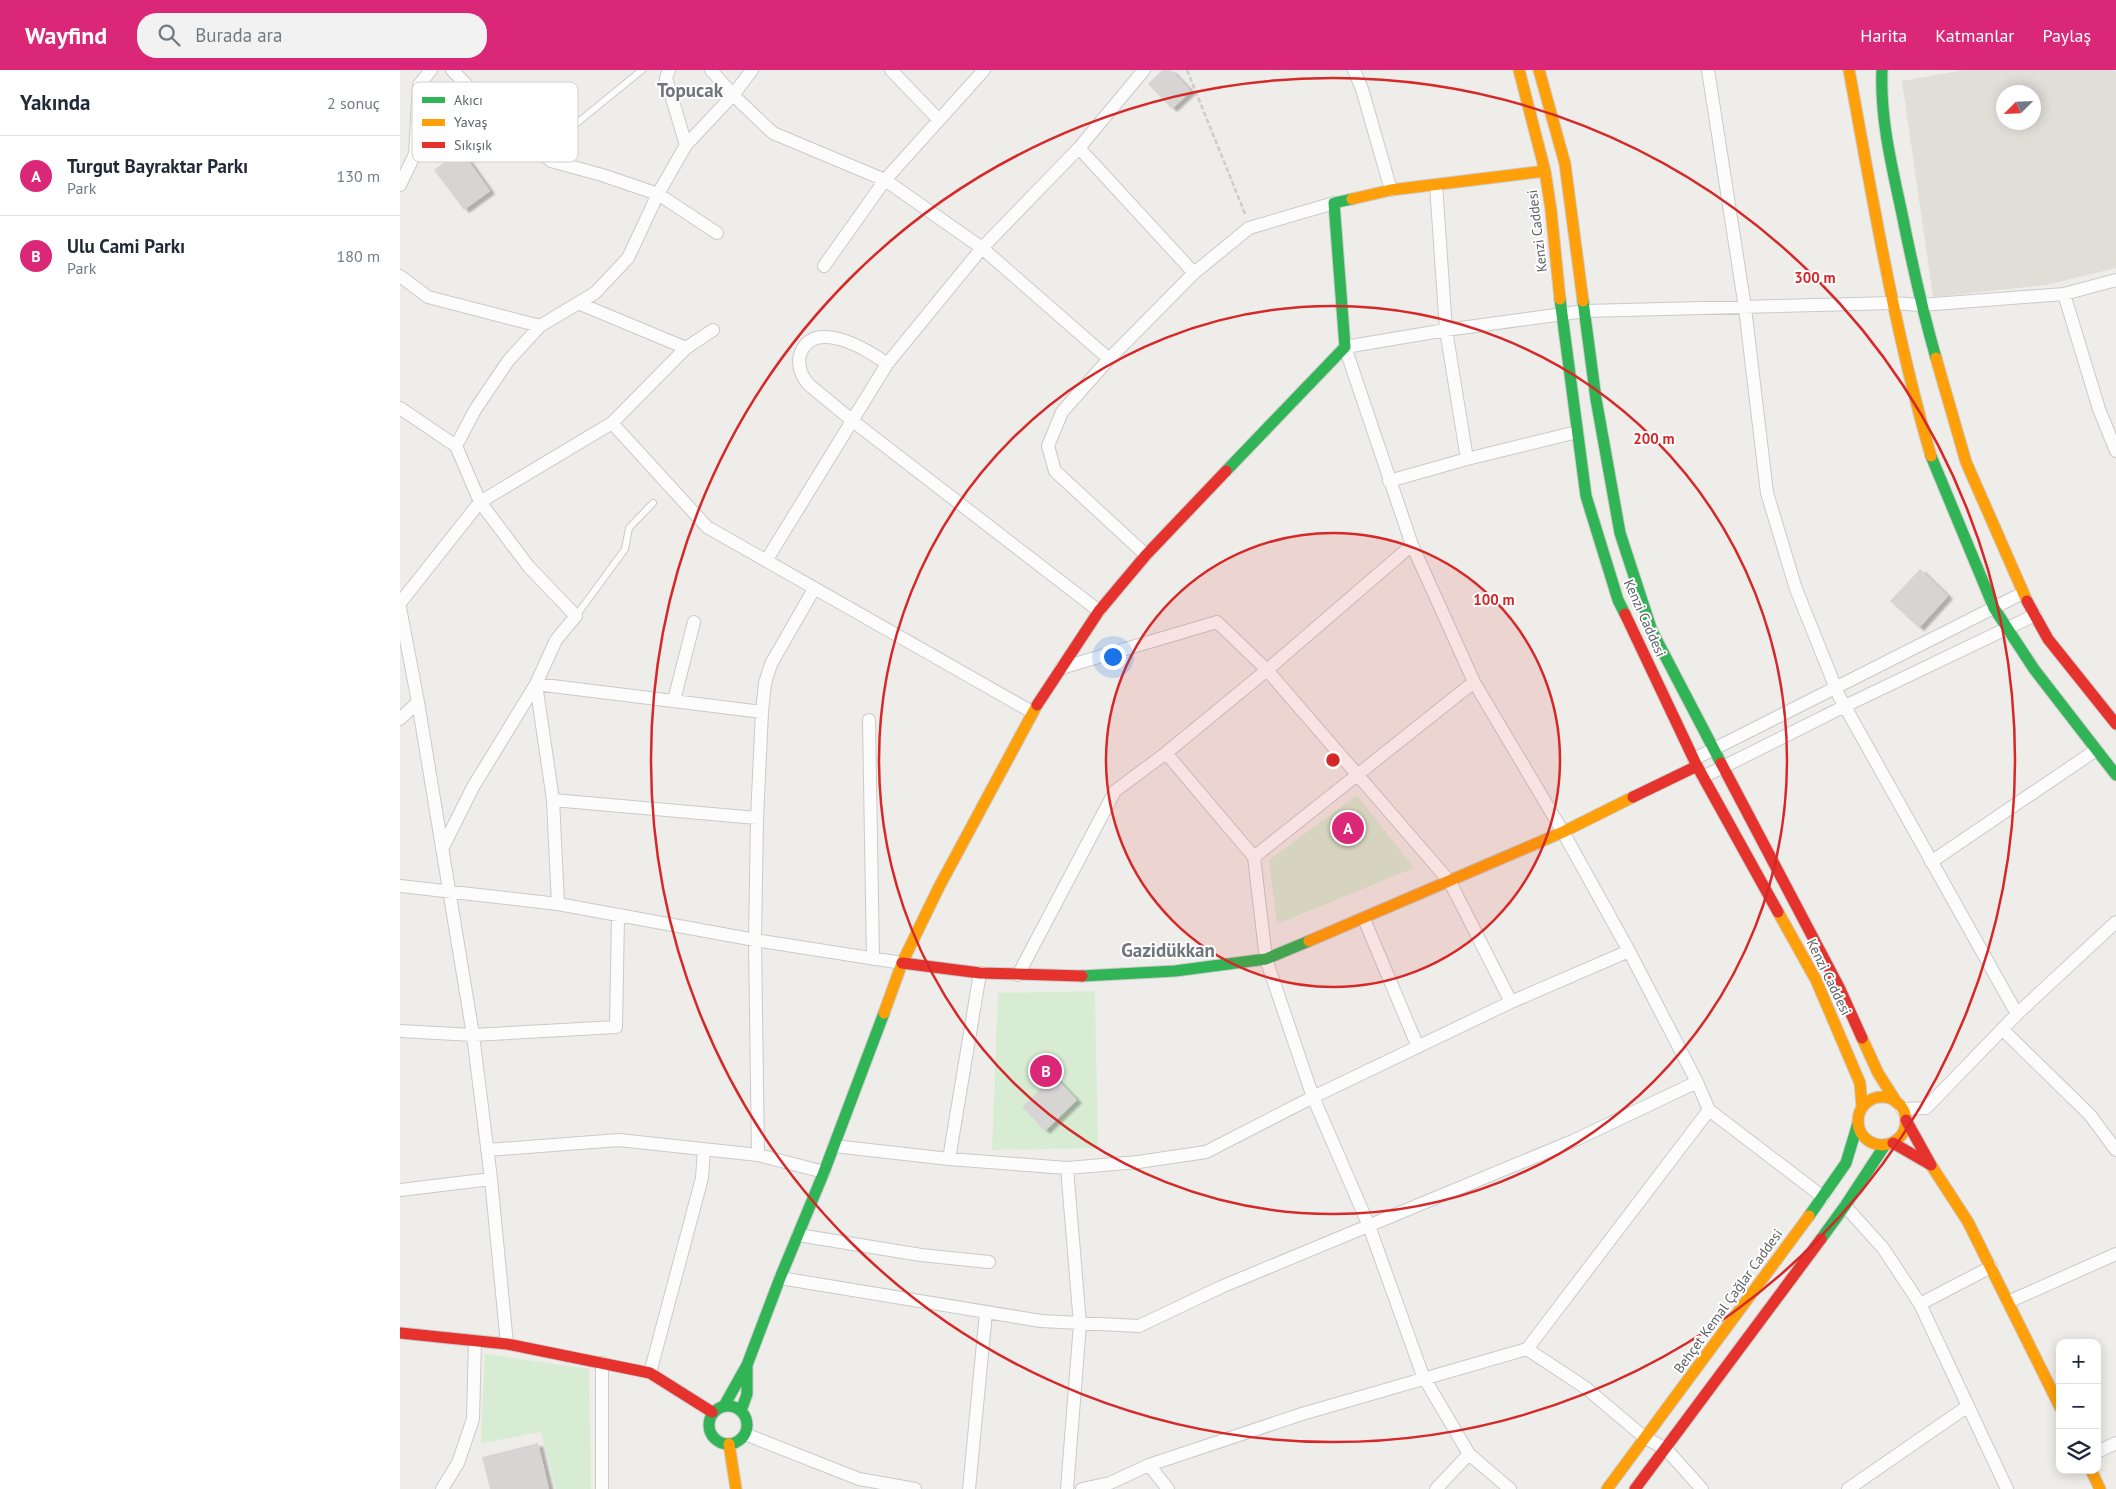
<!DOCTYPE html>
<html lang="tr">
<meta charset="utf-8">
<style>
:root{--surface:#fff;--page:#f2f2f3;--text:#1f2937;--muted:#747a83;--line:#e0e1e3;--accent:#db2777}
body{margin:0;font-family:"PT Sans",sans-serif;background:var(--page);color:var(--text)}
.controls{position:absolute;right:15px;bottom:15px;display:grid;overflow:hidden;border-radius:10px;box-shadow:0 2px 12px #0003}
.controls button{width:45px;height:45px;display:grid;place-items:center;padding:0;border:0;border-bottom:1px solid var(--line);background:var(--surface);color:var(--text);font:25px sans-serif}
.compass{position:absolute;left:1596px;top:15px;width:45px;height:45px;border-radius:50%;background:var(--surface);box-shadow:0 2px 12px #0003;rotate:246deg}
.you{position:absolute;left:712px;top:586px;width:18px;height:18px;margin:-12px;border:4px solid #fff;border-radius:50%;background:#1a73e8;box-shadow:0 0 0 8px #1a73e833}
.badge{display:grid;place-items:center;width:32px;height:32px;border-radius:50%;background:var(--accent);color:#fff;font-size:16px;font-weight:700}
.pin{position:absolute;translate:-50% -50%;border:2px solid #fff;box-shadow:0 1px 5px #0006}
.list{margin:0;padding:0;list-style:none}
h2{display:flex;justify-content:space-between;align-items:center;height:65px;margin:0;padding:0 20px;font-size:21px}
h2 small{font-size:16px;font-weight:400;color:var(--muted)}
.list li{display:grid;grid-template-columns:32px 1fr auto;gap:15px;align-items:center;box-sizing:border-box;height:80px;padding:0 20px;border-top:1px solid var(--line)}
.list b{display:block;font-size:19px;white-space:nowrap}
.list p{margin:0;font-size:16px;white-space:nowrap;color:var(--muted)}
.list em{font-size:16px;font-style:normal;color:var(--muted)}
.icon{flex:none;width:28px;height:28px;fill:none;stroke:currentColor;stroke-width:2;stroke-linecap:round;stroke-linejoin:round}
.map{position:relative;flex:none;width:1716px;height:1419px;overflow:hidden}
header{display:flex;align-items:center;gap:30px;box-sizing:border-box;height:70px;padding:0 25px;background:var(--accent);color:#fff}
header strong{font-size:24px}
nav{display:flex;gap:28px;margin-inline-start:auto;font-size:18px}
.search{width:350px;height:45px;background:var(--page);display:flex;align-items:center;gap:12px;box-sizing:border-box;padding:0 18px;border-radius:20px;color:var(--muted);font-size:19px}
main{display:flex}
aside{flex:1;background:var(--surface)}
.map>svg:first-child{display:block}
.education{fill:#e1ded8;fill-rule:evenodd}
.green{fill:#d7ecd3}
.building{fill:#d7d5d3;filter:url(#shadow)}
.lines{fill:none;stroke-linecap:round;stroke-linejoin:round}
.lane-casing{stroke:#cacaca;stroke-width:8}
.street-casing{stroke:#cacaca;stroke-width:14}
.fast-casing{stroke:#cbcbcb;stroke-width:13}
.slow-casing{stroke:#cbcbcb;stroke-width:13}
.jam-casing{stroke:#cbcbcb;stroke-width:13}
.path{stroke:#cacfcb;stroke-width:2.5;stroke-dasharray:5 2.5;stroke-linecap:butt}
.lane{stroke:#fdfcfc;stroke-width:6}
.street{stroke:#fdfcfc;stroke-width:12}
.fast{stroke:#30b455;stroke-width:11}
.slow{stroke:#ff9f0a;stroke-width:11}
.jam{stroke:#e5322d;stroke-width:11}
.ring{fill:none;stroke:#d62828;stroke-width:2.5}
.labels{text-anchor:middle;stroke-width:4;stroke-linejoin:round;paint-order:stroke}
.street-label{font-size:14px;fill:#5e6368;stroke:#fff}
.district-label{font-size:19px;font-weight:bold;fill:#6f757a;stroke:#fff}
.key{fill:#fff;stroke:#cfd0d2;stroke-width:1}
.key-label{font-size:14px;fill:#5e6368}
.centre{fill:#d62828;stroke:#fff;stroke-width:2.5}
.ring-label{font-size:15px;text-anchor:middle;font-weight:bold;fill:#d62828;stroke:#fff;stroke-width:4;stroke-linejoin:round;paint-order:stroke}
</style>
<header>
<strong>Wayfind</strong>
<div class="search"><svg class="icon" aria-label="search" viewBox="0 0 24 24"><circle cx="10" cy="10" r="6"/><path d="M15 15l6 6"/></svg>Burada ara</div>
<nav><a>Harita</a><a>Katmanlar</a><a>Paylaş</a></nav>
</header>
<main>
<aside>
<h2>Yakında<small>2 sonuç</small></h2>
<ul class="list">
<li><span class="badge">A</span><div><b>Turgut Bayraktar Parkı</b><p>Park</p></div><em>130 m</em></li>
<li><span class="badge">B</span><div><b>Ulu Cami Parkı</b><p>Park</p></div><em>180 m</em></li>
</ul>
</aside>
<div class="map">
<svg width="1716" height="1419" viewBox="0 0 1716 1419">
<defs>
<filter id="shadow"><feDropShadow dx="5" dy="3" stdDeviation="1" flood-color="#0004"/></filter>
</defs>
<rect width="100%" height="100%" fill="#efede9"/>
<path class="education" d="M1564,0H1712L1716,2V198L1646,215L1533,227L1502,11ZM1604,22H1634V52H1604Z"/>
<path class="green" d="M957,725L1014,798L877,854L869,790Z
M695,921L698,1078L592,1080L598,923Z
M85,1284L189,1299L191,1419H156L141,1362L81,1373Z"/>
<path class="building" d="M762,0H771L791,21L772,39L748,14Z
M61,80L90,121L64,140L34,100Z
M1520,499L1548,526L1519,558L1490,531Z
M654,1006L677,1030L645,1061L622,1037Z
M138,1373L149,1419H90L82,1387Z"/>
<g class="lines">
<g class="lane-casing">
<path id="lane" d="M177,53L242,0
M176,546L225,479L229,458L253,433"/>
</g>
<g class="street-casing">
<path id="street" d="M52,0L88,37L151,91L202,105L258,124L317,163
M269,0L266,8L286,75
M311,0L333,25L373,63L485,110L582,178L709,289
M491,0L539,50
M954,0L962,19L991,120
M1308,0L1345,238L1367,423L1396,519L1439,626L1617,944
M679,78L794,203
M0,115L15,84L19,15L31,0
M1036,115L1046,260L1067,389
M424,196L485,110L584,0
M0,206L28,227L140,256
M1664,224L1699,339L1716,381
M178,233L286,278
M487,294C469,280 412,246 400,285C397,296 401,305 408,314L454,352L699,541
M0,338L56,376L80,432L129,497L176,546L156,570L136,614L73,717L42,779
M212,353L307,457L632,642
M56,376L75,340L108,291L140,256L195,223L228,188L258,124L286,75L333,25L352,0
M989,411L1067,389L1177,362
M746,485L655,401L648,376L662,342L709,289L794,203L849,158L934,133
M366,491L487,294L582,178L679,78L744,0
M0,533L80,432L212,353L286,278L313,260
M0,538L18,632L73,965L91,1109L107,1274
M661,598L817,552L867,600L1050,812L1111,932
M1074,612L854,787L866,889L913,1027L969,1156L1023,1306L1069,1384L1110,1419
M274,630L294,552
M362,642L365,613L371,594L414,519
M0,649L18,632
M469,650L473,889
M766,683L854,787
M1294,689L1623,523
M1303,707L1445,636L1635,545
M153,730L357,748
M1531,792L1696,680
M0,816L158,834L355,870L502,893
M158,834L153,730L136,614L362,642L357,748L355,870L358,1085
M964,849L1018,977
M618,905L715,721L766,683L867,600L1012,475
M1602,959L1690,1045L1716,1080
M0,961L73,965L216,957L218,846
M1502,1039L1526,1038L1617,944L1716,852
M434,1076L549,1089L667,1098L738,1092L806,1082L913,1027L1111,932L1229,881
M87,1080L219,1070L358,1085L424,1102
M549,1089L580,903
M0,1120L91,1109
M1423,1127L1309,1040L1297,1012L1229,881L1163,762L1074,612L1012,475L945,277L1046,260L1185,241L1492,233L1521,235L1664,224L1716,210
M1445,1136L1483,1178L1520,1234L1607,1419
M398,1165L521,1185L589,1192
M380,1208L641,1251L739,1256L821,1217L1175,1070L1297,1012
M1608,1232L1716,1184
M1520,1234L1591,1197
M1127,1279L1309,1040
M202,1293V1419
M250,1303L302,1108L304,1079
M345,1364L459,1409L515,1419
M1697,1382L1716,1373
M749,1395L768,1419
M42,1419L58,1393L73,1349L75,1271
M569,1419L586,1242
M667,1419L680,1254L667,1098
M682,1419L710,1413L749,1395L902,1344L1127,1279L1186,1318L1244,1367L1266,1379L1302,1419
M1036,1419L1069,1384
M1448,1419L1568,1336"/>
</g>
<g class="fast-casing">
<path id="fast" d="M1482,0C1480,47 1491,93 1501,139C1511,189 1522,239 1536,288
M1160,229L1186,426L1218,530L1225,544
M1183,231L1196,329L1220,463L1252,561L1321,693
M1531,386L1594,538L1634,599L1716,705
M826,401L945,277L934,133L952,129
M682,906L775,901L866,889L909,871
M1409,1146L1446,1093L1458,1053
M1421,1169L1445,1136L1485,1075
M347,1295L380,1208L424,1102L484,943
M309 1355a19 19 0 1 1 38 0a19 19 0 1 1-38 0Z
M324,1336L347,1295V1324L341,1341"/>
</g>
<g class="slow-casing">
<path id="slow" d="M1119,0L1145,101L1151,140L1160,229
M1139,0L1165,94L1183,231
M1449,0C1473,130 1494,260 1531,386
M952,129L991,120L1145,101
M1536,288L1566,392L1627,531
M1378,842L1416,910L1460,1013L1462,1037
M909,871L1163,762L1233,727
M484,943L502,893L539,817L637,635
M1462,968L1478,1003L1497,1033
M1458 1051a24 24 0 1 1 48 0a24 24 0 1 1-48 0Z
M1531,1095L1568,1152L1660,1337
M329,1374L336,1419
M1691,1400L1700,1419
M1207,1419L1409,1146"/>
</g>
<g class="jam-casing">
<path id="jam" d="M1627,531L1648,569L1716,654
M1225,544L1297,696L1378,842
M637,635L699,541L746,485L826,401
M1321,693L1439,917L1462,968
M1233,727L1297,696
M502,893L580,903L682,906
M1493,1073L1531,1095L1506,1050
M0,1263L107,1274L250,1303L312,1342
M1235,1419L1421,1169"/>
</g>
<path class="path" d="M787,0L846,146"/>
<use href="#lane" class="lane"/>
<use href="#street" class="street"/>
<use href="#fast" class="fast"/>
<use href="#slow" class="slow"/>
<use href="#jam" class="jam"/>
</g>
<circle cx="933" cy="690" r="227" fill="#d62828" fill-opacity=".12"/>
<g class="ring">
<circle cx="933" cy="690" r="227"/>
<circle cx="933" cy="690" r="454"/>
<circle cx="933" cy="690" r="682"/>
</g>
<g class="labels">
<g class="street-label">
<text transform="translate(1137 161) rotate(-97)" y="5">Kenzi Caddesi</text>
<text transform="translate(1245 548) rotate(66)" y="5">Kenzi Caddesi</text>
<text transform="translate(1429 907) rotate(64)" y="5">Kenzi Caddesi</text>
<text transform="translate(1328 1231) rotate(-54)" y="5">Behçet Kemal Çağlar Caddesi</text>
</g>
<g class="district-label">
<text x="290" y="27">Topucak</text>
<text x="768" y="887">Gazidükkan</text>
</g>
</g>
<rect x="12" y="12" width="166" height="80" rx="8" class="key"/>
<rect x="22" y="27" width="23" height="6" fill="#30b455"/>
<rect x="22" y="49" width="23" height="7" fill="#ff9f0a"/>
<rect x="22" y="72" width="23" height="6" fill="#e5322d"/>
<g class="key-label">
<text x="54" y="35">Akıcı</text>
<text x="54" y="57">Yavaş</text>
<text x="54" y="80">Sıkışık</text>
</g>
<circle cx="933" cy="690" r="8" class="centre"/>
<g class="ring-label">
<text x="1415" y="213">300 m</text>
<text x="1254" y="374">200 m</text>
<text x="1094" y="535">100 m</text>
</g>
</svg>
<div class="controls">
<button>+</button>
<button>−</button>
<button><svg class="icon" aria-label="layers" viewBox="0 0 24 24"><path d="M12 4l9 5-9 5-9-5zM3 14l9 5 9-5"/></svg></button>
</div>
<svg class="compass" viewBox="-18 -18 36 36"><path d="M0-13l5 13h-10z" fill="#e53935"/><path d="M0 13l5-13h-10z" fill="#747a83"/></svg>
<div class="you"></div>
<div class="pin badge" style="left:948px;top:758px">A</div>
<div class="pin badge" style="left:646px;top:1001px">B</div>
</div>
</main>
